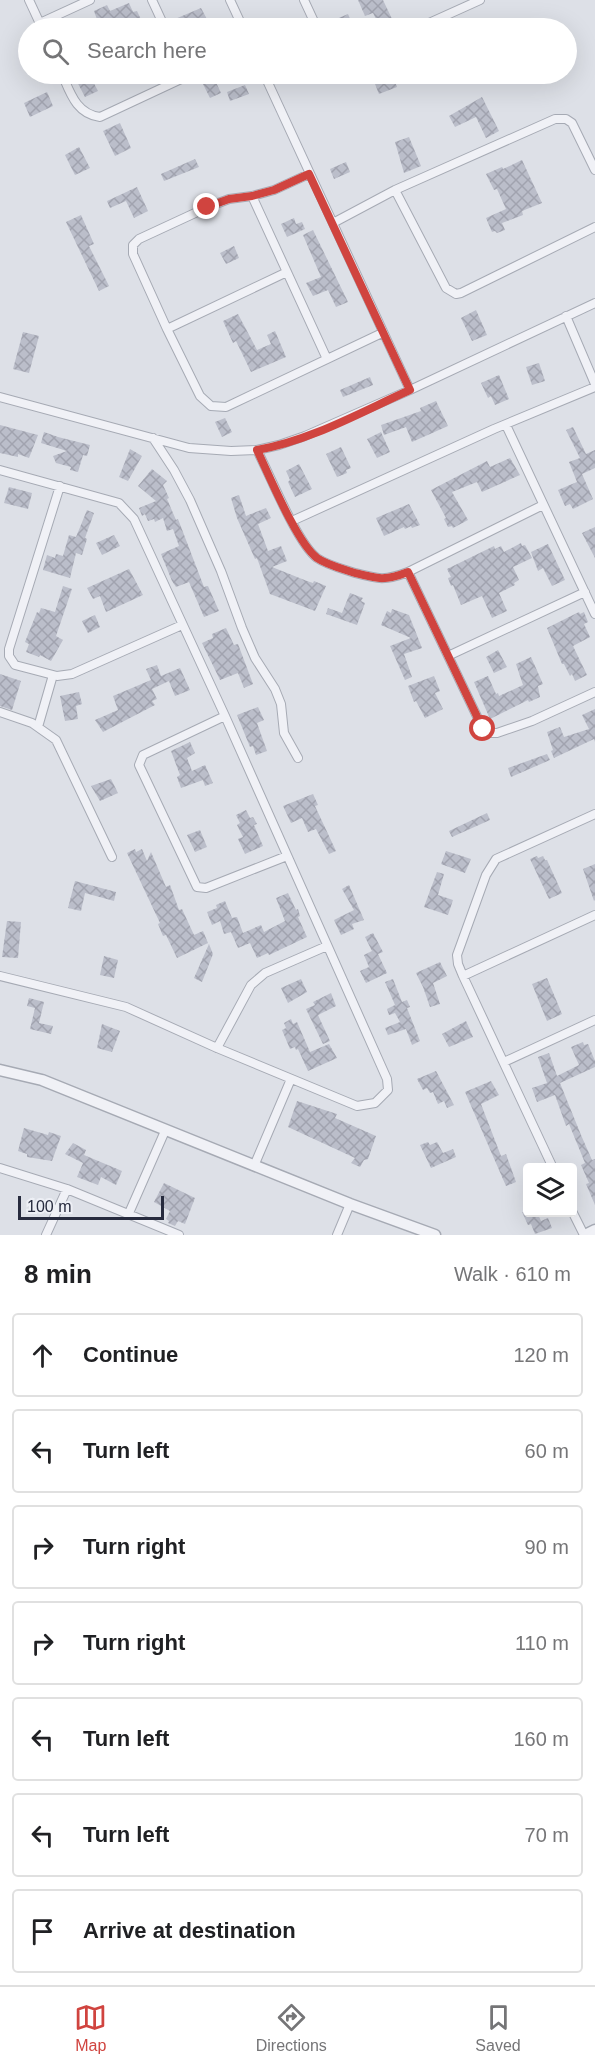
<!DOCTYPE html>
<meta charset="utf-8">
<style>
:root{--surface:#fff;--page:#f6f6f6;--text:#202124;--muted:#757577;--line:#e0e0e0;--accent:#d0443f}
body{margin:0;font-family:Arial,sans-serif;background:var(--page);color:var(--text)}
.controls{position:absolute;right:18px;bottom:18px;display:grid;overflow:hidden;border-radius:6px;box-shadow:0 6px 24px #0002}
.controls button{width:54px;height:54px;display:grid;place-items:center;padding:0;border:0;border-bottom:2px solid var(--line);background:var(--surface);color:var(--text);font:30px sans-serif}
.scale{position:absolute;left:18px;bottom:15px;width:146px;box-sizing:border-box;padding-left:6px;border:3px solid #272b3e;border-top:0;font-size:16px;line-height:21px;white-space:nowrap;color:#272b3e;-webkit-text-stroke:4px #edeff5;paint-order:stroke}
.stop{position:absolute;width:18px;height:18px;margin:-14px;border:4px solid #d0443f;border-radius:50%;background:#fff}
.stop.end{background:#d0443f;border-color:#fff;box-shadow:0 2px 6px #0008}
.list{margin:0;padding:0;list-style:none}
h2{display:flex;justify-content:space-between;align-items:center;height:78px;margin:0;padding:0 24px;font-size:26px}
h2 small{font-size:20px;font-weight:400;color:var(--muted)}
.list li{display:grid;grid-template-columns:39px 1fr auto;gap:18px;align-items:center;box-sizing:border-box;height:84px;margin:0 12px 12px;padding:0 12px;border:2px solid var(--line);border-radius:6px}
.list b{display:block;font-size:22px;white-space:nowrap}
.list em{font-size:20px;font-style:normal;color:var(--muted)}
.icon{flex:none;width:33px;height:33px;fill:none;stroke:currentColor;stroke-width:2;stroke-linecap:round;stroke-linejoin:round}
.map{position:relative;flex:none;width:595px;height:1235px;overflow:hidden}
.search{position:absolute;background:var(--surface);box-shadow:0 6px 24px #0002;left:18px;right:18px;top:18px;height:66px;display:flex;align-items:center;gap:15px;box-sizing:border-box;padding:0 21px;border-radius:33px;color:var(--muted);font-size:22px}
.sheet{height:750px;background:var(--surface)}
nav{display:flex;justify-content:space-around;align-items:center;box-sizing:border-box;height:84px;border-top:2px solid var(--line);background:var(--surface);font-size:16px;color:var(--muted)}
nav a{display:grid;justify-items:center;gap:3px}
nav .on{color:var(--accent)}
.map>svg:first-child{display:block}
.building{fill:url(#building-cross-hatch)}
.lines{fill:none;stroke-linecap:round;stroke-linejoin:round}
.minor-casing{stroke:#a6aab4;stroke-width:10}
.tertiary-casing{stroke:#a6aab4;stroke-width:13}
.minor{stroke:#f0f1f6;stroke-width:8}
.tertiary{stroke:#f0f1f6;stroke-width:10}
.route{stroke:#d0443f;stroke-width:8}
</style>
<div class="map">
<svg width="595" height="1235" viewBox="0 0 595 1235">
<defs>
<pattern id="building-cross-hatch" width="8" height="8" patternUnits="userSpaceOnUse" patternTransform="scale(1.5)"><rect width="8" height="8" fill="#bbbeca"/><path d="M0 0l8 8M0 8l8-8" fill="none" stroke="#a1a3af"/></pattern>
</defs>
<rect width="100%" height="100%" fill="#dde0e7"/>
<path class="building" d="M358,0H383L393,21L380,27L373,13L365,16Z
M129,3L133,12L137,11L145,28H100L94,11L107,5L110,11Z
M201,8L208,21L194,28H180L175,19Z
M348,14L354,28H338L334,20Z
M73,74H89L98,91L85,97Z
M371,74H392L397,87L379,94Z
M214,78L221,93L210,98L203,84Z
M245,85L249,94L230,101L227,92Z
M47,92L53,106L30,117L24,103Z
M482,97L499,131L486,138L476,117L455,127L449,116Z
M120,123L131,148L115,156L103,131Z
M409,137L421,166L404,173L395,142Z
M79,147L90,168L75,175L65,155Z
M195,159L199,167L164,181L161,174Z
M522,160L542,203L522,211L523,215L502,223L505,230L497,233L495,231L492,232L486,218L506,209L497,189L494,190L486,174L502,167L503,169Z
M346,162L350,172L334,179L330,169Z
M137,187L148,211L134,218L126,201L110,208L107,201Z
M81,215L94,244L89,246L109,286L99,291L66,222Z
M294,218L296,224L302,222L305,229L287,237L281,224Z
M313,230L348,302L336,307L328,290L313,296L306,283L321,277L303,235Z
M234,246L239,258L226,264L220,253Z
M476,310L487,335L472,341L461,318Z
M238,314L257,350L271,344L267,335L275,331L286,357L251,372L236,341L233,343L223,321Z
M23,332L39,336L29,373L13,369Z
M539,363L545,381L532,385L526,367Z
M499,375L509,399L495,405L491,396L488,398L481,383Z
M370,377L373,385L343,397L340,390Z
M436,401L448,426L412,442L406,427L384,435L381,425L421,411L420,408Z
M225,418L232,432L222,437L215,422Z
M0,425L38,435L29,458L18,454V457L0,453Z
M573,427L586,454L595,450V468L582,474L593,499L573,509L570,504L565,506L558,490L577,482L569,462L580,458L566,430Z
M44,432L58,437L90,445L87,456L83,455L78,472L70,470L71,467L56,463L53,456L67,451L41,443Z
M381,432L390,452L377,458L367,439Z
M341,447L351,468L346,470L347,473L337,477L326,454Z
M130,449L142,456L128,481L119,477Z
M510,458L520,475L482,492L477,482L452,492L468,520L453,528L452,526L448,527L444,519L446,518L431,490L487,461L490,467Z
M299,464L312,489L295,497L288,482L290,480L286,471Z
M152,469L167,481L163,485L169,498L167,499L176,520L178,519L204,587L208,586L219,611L204,617L189,582L176,587L172,581L161,554L179,546L173,529L167,531L163,518L155,522L154,519L148,521L145,514L142,516L139,508L156,501L138,486Z
M9,487L32,493L28,509L4,503Z
M239,495L246,516L266,508L271,518L258,524L268,551L281,546L287,561L272,567L307,581L313,583L314,581L326,586L315,611L270,594L257,558L255,559L237,518L231,498Z
M409,504L420,525L412,528L411,526L405,529L404,527L384,536L376,518Z
M87,510L94,513L85,538L87,539L82,555L76,553L70,578L43,570L47,555L55,558L56,554L63,556L69,535L76,537Z
M595,527V558L582,533Z
M114,535L120,546L102,555L96,543Z
M521,543L522,546L525,545L532,558L513,567L519,580L514,583L515,585L499,593L507,611L492,618L482,596L461,605L453,585L451,586L448,578L451,577L447,569L494,546L495,549L501,546L504,552Z
M548,544L565,580L552,586L543,568L538,571L531,552Z
M129,569L143,595L106,612L100,596L93,599L87,588Z
M63,586L72,589L56,636L63,640L51,661L40,655L39,657L26,652L29,644L25,642L37,612L39,613L41,608L55,612Z
M350,593L363,598L361,601L365,603L357,625L326,614L328,608L342,613Z
M392,609L409,615L422,648L404,654L412,677L405,680L390,646L411,638L381,625L387,611L391,613Z
M579,612L580,614L584,612L588,622L584,624L590,637L573,646L587,675L575,681L572,674L570,676L564,664H562L547,628Z
M95,615L100,627L88,633L82,621Z
M226,628L234,645L238,644L253,684L244,688L238,673L220,680L202,643L213,638L212,634Z
M498,650L507,667L494,673L486,657Z
M531,657L543,684L538,686L540,697L529,702L528,700L490,719L474,682L488,676L496,694L498,693L499,696L523,685L516,664Z
M157,665L161,676L180,668L190,690L175,696L169,681L152,689L157,699L152,701L155,705L103,732L95,720L118,710L113,696L151,680L146,669Z
M0,674L21,681L12,710L0,706Z
M434,676L440,691L435,693L443,709L425,718L416,701L414,702L408,686Z
M79,692L82,704L76,706L78,719L65,721L60,696Z
M258,707L264,720L257,723L267,751L256,755L253,746L250,747L237,715Z
M595,709V742L594,739L554,758L551,751L553,750L547,732L560,727L564,737L589,729L582,715Z
M190,742L195,753L187,758L192,771L205,765L213,783L205,786L203,780L181,788L177,777L180,775L171,751Z
M547,754L550,760L511,777L508,768Z
M111,779L118,793L100,801L91,786Z
M313,794L318,805L315,806L336,851L329,854L316,829L308,832L302,818L291,823L283,806Z
M246,810L250,818L253,817L257,824L254,825L263,846L245,854L238,839L243,837L237,825L240,823L236,815Z
M487,813L490,820L452,837L449,831Z
M200,830L207,847L195,852L187,835Z
M135,849L136,852L142,849L147,861L151,852L166,887L170,885L179,910L182,909L194,935L203,931L208,943L177,958L166,935L163,936L158,924L160,923L127,853Z
M446,851L471,859L465,873L441,864Z
M537,856L538,858L543,856L545,860H547L562,893L549,899L530,859Z
M595,864V900L594,901L583,869Z
M437,872L444,874L438,895L453,900L448,915L424,907Z
M75,881L116,892L114,901L85,893L81,911L68,908Z
M349,885L364,920L352,924L354,929L341,935L334,920L354,910L342,889Z
M288,893L296,910L298,909L300,916L298,917L307,937L269,955L268,953L257,958L250,943L238,948L231,932L224,934L220,921L212,925L207,912L217,908L216,905L225,901L232,918L237,917L243,933L261,925L264,932L285,921L276,898Z
M7,921L21,922L18,958L2,957Z
M373,933L383,952L378,954L387,973L366,983L360,971L369,967L364,955L372,951L365,937Z
M209,944L213,954L202,982L194,978Z
M104,956L118,960L114,978L100,975Z
M440,962L447,976L433,983L440,1004L430,1007L423,987L416,973Z
M547,978L562,1014L547,1021L532,984Z
M301,979L307,992L288,1003L281,988Z
M393,979L402,1002L407,1000L410,1007L407,1008L420,1041L412,1045L406,1029L388,1035L385,1028L400,1022L395,1013L389,1015L387,1009L395,1005L385,982Z
M331,993L336,1006L318,1015L330,1041L323,1044L306,1009L315,1005L313,1002Z
M29,998L44,1002L39,1023L53,1026L51,1034L30,1029L35,1008L27,1006Z
M291,1019L293,1024L297,1022L310,1052L329,1044L337,1058L308,1071L298,1049L296,1050L295,1047L290,1049L282,1030L286,1028L284,1023Z
M466,1021L473,1037L449,1047L442,1034Z
M102,1024L120,1031L112,1052L97,1048Z
M583,1042L584,1045L588,1044L595,1061V1067L560,1083L581,1135L592,1160L595,1159V1205L586,1184L589,1183L581,1165L585,1163L569,1124L566,1126L555,1095L537,1102L532,1088L547,1083L538,1057L549,1053L557,1076L579,1065L571,1047Z
M436,1071L454,1105L447,1108L444,1101L438,1104L433,1092L430,1093L427,1088L423,1090L417,1079Z
M491,1081L499,1095L481,1104L501,1156L506,1154L516,1182L506,1186L465,1092Z
M297,1101L337,1114L335,1118L376,1136L368,1159L364,1160L360,1167L351,1163L355,1158L288,1127Z
M24,1128L48,1135L49,1132L61,1136L52,1161L27,1157V1154L18,1151Z
M428,1142L430,1145L437,1142L443,1153L453,1149L456,1157L431,1168L420,1145Z
M73,1143L86,1150L84,1155L122,1171L116,1185L101,1177L98,1185L77,1177L83,1163L65,1154Z
M164,1183L195,1198L185,1224L178,1221L175,1226L168,1223L169,1221L166,1219L170,1211L154,1202Z
M522,1212H537L541,1221L548,1218L552,1228L535,1234L531,1224L528,1225Z"/>
<g class="lines">
<g class="minor-casing">
<path id="minor" d="M29,0L42,28
M152,0L165,28
M230,0L243,28
M304,0L317,28
M40,23L90,0
M418,28L480,0
M62,74C70,92 76,114 100,117L192,74
M264,74L410,390
M309,174L274,190L252,196L229,199L208,207L139,239L133,245V254L167,329L200,396L211,406L226,407L382,333
M395,190L446,288L456,294L461,293L595,227
M252,196L327,359
M333,223L395,190L555,119H566L572,123L595,170
M566,316L595,384
M167,329L287,272
M0,397L189,448L231,451L257,450L279,445L305,436L410,390L595,303
M506,425L595,614
M153,438L174,470L190,500L221,571L242,628L255,658L275,689L281,704L284,733L298,758
M257,450C270,475 297,543 317,558C327,565 343,569 355,573C378,579 385,581 408,572L543,505
M0,470L119,503L134,519L225,716L387,1079L388,1090L375,1103L357,1106L217,1048L126,1007L0,976
M60,486L9,649V656L15,665L57,676L72,674L182,625
M292,521L494,429L595,387
M408,572L483,729L491,733H497L532,721L595,692
M448,656L585,592
M0,712L32,723L56,740L112,857
M225,716L143,755L139,765L197,887L206,888L287,856
M38,727L53,675
M463,976L595,915
M217,1048L251,985L265,973L327,946
M504,1062L595,1020
M254,1166L291,1079
M0,1168L67,1189L179,1235
M553,1168L463,976L458,964L457,955L486,875L496,859L595,814
M572,1211L584,1235
M129,1213L165,1131
M46,1235L67,1189
M337,1235L350,1204"/>
</g>
<g class="tertiary-casing">
<path id="tertiary" d="M0,1070L42,1080L350,1204L435,1235
M585,1235L595,1230"/>
</g>
<use href="#minor" class="minor"/>
<use href="#tertiary" class="tertiary"/>
</g>
<g class="lines">
<path class="route" d="M207,207L229,199L252,196L274,190L309,174L410,390C361,412 310,441 257,450C269,475 297,543 317,558C327,565 343,569 355,573C378,579 385,581 408,572L483,729"/>
</g>
</svg>
<div class="controls">
<button><svg class="icon" aria-label="layers" viewBox="0 0 24 24"><path d="M12 4l9 5-9 5-9-5zM3 14l9 5 9-5"/></svg></button>
</div>
<div class="scale">100 m</div>
<div class="stop" style="left:483px;top:729px"></div>
<div class="stop end" style="left:207px;top:207px"></div>
<div class="search"><svg class="icon" aria-label="search" viewBox="0 0 24 24"><circle cx="10" cy="10" r="6"/><path d="M15 15l6 6"/></svg>Search here</div>
</div>
<section class="sheet">
<h2>8 min<small>Walk · 610 m</small></h2>
<ul class="list">
<li><svg class="icon" aria-label="ahead" viewBox="0 0 24 24"><path d="M12 20V5M6 11l6-6 6 6"/></svg><div><b>Continue</b></div><em>120 m</em></li>
<li><svg class="icon" aria-label="left" viewBox="0 0 24 24"><path d="M17 20v-9H6M10 6l-5 5 5 5"/></svg><div><b>Turn left</b></div><em>60 m</em></li>
<li><svg class="icon" aria-label="right" viewBox="0 0 24 24"><path d="M7 20v-9h11M14 6l5 5-5 5"/></svg><div><b>Turn right</b></div><em>90 m</em></li>
<li><svg class="icon" aria-label="right" viewBox="0 0 24 24"><path d="M7 20v-9h11M14 6l5 5-5 5"/></svg><div><b>Turn right</b></div><em>110 m</em></li>
<li><svg class="icon" aria-label="left" viewBox="0 0 24 24"><path d="M17 20v-9H6M10 6l-5 5 5 5"/></svg><div><b>Turn left</b></div><em>160 m</em></li>
<li><svg class="icon" aria-label="left" viewBox="0 0 24 24"><path d="M17 20v-9H6M10 6l-5 5 5 5"/></svg><div><b>Turn left</b></div><em>70 m</em></li>
<li><svg class="icon" aria-label="arrive" viewBox="0 0 24 24"><path d="M6 21V4h12l-3 4 3 4H6"/></svg><div><b>Arrive at destination</b></div></li>
</ul>
</section>
<nav>
<a class="on"><svg class="icon" aria-label="map" viewBox="0 0 24 24"><path d="M3 6l6-2 6 2 6-2v14l-6 2-6-2-6 2zM9 4v14M15 6v14"/></svg>Map</a>
<a><svg class="icon" aria-label="directions" viewBox="0 0 24 24"><path d="M12 3l9 9-9 9-9-9zM9 14v-3h6M13 9l2 2-2 2"/></svg>Directions</a>
<a><svg class="icon" aria-label="saved" viewBox="0 0 24 24"><path d="M7 4h10v16l-5-4-5 4z"/></svg>Saved</a>
</nav>
